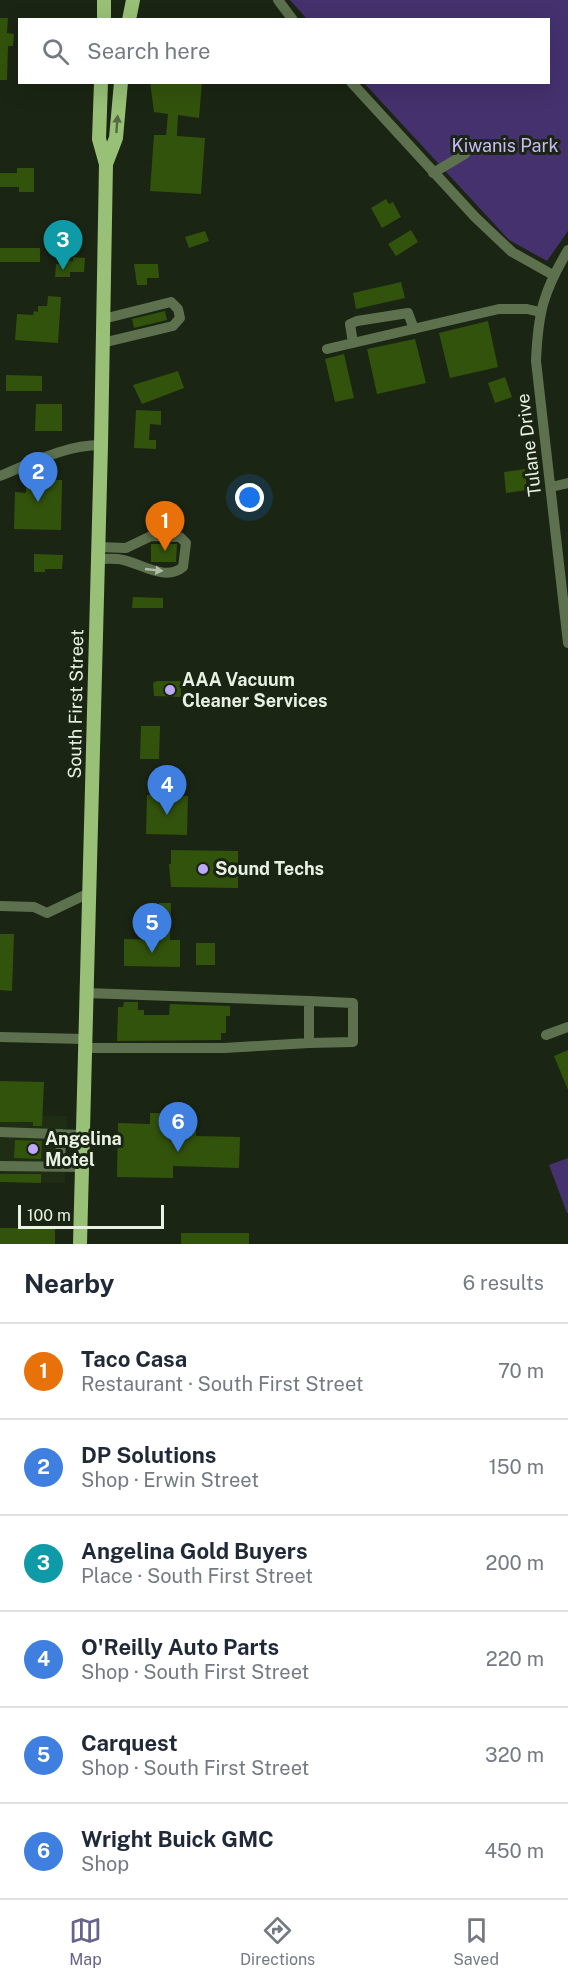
<!DOCTYPE html>
<meta charset="utf-8">
<style>
:root{--surface:#fff;--page:#f2f2f3;--text:#1f2937;--muted:#747a83;--line:#e0e1e3;--accent:#66638c}
body{margin:0;font-family:"Public Sans",sans-serif;background:var(--page);color:var(--text)}
.scale{position:absolute;left:18px;bottom:15px;width:146px;box-sizing:border-box;padding-left:6px;border:3px solid #e9f0e4;border-top:0;font-size:16px;line-height:21px;white-space:nowrap;color:#e9f0e4;-webkit-text-stroke:4px #1b2513;paint-order:stroke}
.you{position:absolute;left:250px;top:498px;width:21px;height:21px;margin:-15px;border:4px solid #fff;border-radius:50%;background:#1a73e8;box-shadow:0 0 0 9px #1a73e833}
.badge{display:grid;place-items:center;width:39px;height:39px;border-radius:50%;background:var(--accent);color:#fff;font-size:20px;font-weight:700}
.pin{position:absolute;translate:-50% -50px;filter:drop-shadow(0 2px 3px #0008)}
.pin::after{content:'';position:absolute;top:32px;width:21px;height:18px;background:inherit;clip-path:polygon(0 0,100% 0,50% 100%)}
.list{margin:0;padding:0;list-style:none}
h2{display:flex;justify-content:space-between;align-items:center;height:78px;margin:0;padding:0 24px;font-size:26px}
h2 small{font-size:20px;font-weight:400;color:var(--muted)}
.list li{display:grid;grid-template-columns:39px 1fr auto;gap:18px;align-items:center;box-sizing:border-box;height:96px;padding:0 24px;border-top:2px solid var(--line)}
.list b{display:block;font-size:22px;white-space:nowrap}
.list p{margin:0;font-size:20px;white-space:nowrap;color:var(--muted)}
.list em{font-size:20px;font-style:normal;color:var(--muted)}
.icon{flex:none;width:33px;height:33px;fill:none;stroke:currentColor;stroke-width:2;stroke-linecap:round;stroke-linejoin:round}
.map{position:relative;flex:none;width:568px;height:1244px;overflow:hidden}
.search{position:absolute;background:var(--surface);box-shadow:0 6px 24px #0002;left:18px;right:18px;top:18px;height:66px;display:flex;align-items:center;gap:15px;box-sizing:border-box;padding:0 21px;border-radius:0px;color:var(--muted);font-size:22px}
.sheet{height:654px;background:var(--surface)}
nav{display:flex;justify-content:space-around;align-items:center;box-sizing:border-box;height:84px;border-top:2px solid var(--line);background:var(--surface);font-size:16px;color:var(--muted)}
nav a{display:grid;justify-items:center;gap:3px}
nav .on{color:var(--accent)}
.map>svg:first-child{display:block}
.built{fill:#202d15}
.green{fill:#44316e}
.building{fill:#32530c}
.lines{fill:none;stroke-linecap:round;stroke-linejoin:round}
.minor{stroke:#5d714e;stroke-width:10}
.major{stroke:#98c177;stroke-width:14}
.oneway{fill:#536b40}
.oneway2{fill:#b1bda8}
.poi-dot{fill:#bda9f5;stroke:#1b2513;stroke-width:2}
.labels{text-anchor:middle;stroke-width:6;stroke-linejoin:round;paint-order:stroke}
.park-label{font-size:18px;fill:#c9b8fc;stroke:#1b2513}
.street-label{font-size:18px;fill:#e9f0e4;stroke:#1b2513}
.poi-label{font-size:18px;font-weight:bold;fill:#e9f0e4;stroke:#1b2513;text-anchor:start}
</style>
<div class="map">
<svg width="568" height="1244" viewBox="0 0 568 1244">
<rect width="100%" height="100%" fill="#1b2513"/>
<path class="built" d="M0,1115L67,1116L65,1183L0,1182Z"/>
<path class="green" d="M290,0H568V231L547,261L509,240L364,83L548,82V20L307,19Z
M568,1158V1213H567L549,1165Z"/>
<path class="building" d="M0,18H8L7,33L14,34L13,46H8L7,80H0Z
M150,82H202L199,118L178,115L177,136L205,138L201,194L150,191L154,135H166L168,114L154,112Z
M17,168H34V192H19V187H0V173H17Z
M386,199L389,204L393,202L401,217L382,228L371,208Z
M411,230L418,242L396,256L388,244Z
M205,231L209,241L189,248L185,237Z
M0,248H40V262H0Z
M73,257L85,258L84,272H70V277H55L56,264H60V261H73Z
M134,264H158L159,278H147V285H137Z
M401,282L405,298L356,309L353,293Z
M48,296L61,297L58,343L15,340L17,314L33,315L34,311L38,312V306H47Z
M165,311L167,320L134,328L132,319Z
M488,321L498,367L450,378L439,333Z
M415,339L426,383L377,394L367,349Z
M344,354L354,398L335,402L325,359Z
M178,371L184,388L142,404L133,385Z
M6,375L42,376V391H6Z
M505,377L512,397L495,403L488,383Z
M36,404H62V431H35Z
M136,410L161,411V425L150,424L149,440H156V449L134,448Z
M525,469L527,490L506,493L504,472Z
M26,479L62,480L61,530L14,529L15,492L26,493Z
M151,544H177L176,562H151Z
M34,554L63,555L62,569H45V572H34Z
M133,597L163,598V608H132Z
M157,681H181V697L154,696L153,683Z
M141,726H160L159,759H140Z
M147,795L188,796L187,835L146,834Z
M171,850L238,851V888L171,887L169,864H171Z
M159,903H171L170,940H180V967L124,966V939L159,940Z
M0,934H14L12,991L0,990Z
M196,943H215V965H196Z
M124,1002H138V1010H144V1015H169L170,1004L230,1006V1016H226V1033H221V1040L117,1041L118,1007H123Z
M568,1050V1090L554,1056Z
M0,1081L44,1082L42,1126H33V1122H0Z
M150,1113L196,1114V1136L240,1137L239,1168L173,1166V1178L117,1177L118,1123L150,1124Z
M15,1140L42,1141L41,1159L14,1158Z
M0,1174H41V1183L0,1182Z
M39,1226L55,1227V1244H0V1228H39Z
M181,1233H249V1244H181Z"/>
<g class="lines">
<path class="minor" d="M278,0L293,20
M351,82L475,217L512,252L553,275
M433,173L465,154
M568,250C543,292 538,313 536,361L568,643
M102,343L173,326L180,318L178,309L171,302L103,319
M353,343L350,324L357,321L408,313L414,329
M327,349L499,309H527L540,312
M0,476C34,462 65,445 101,445
M551,487L568,483
M98,559C106,559 115,558 123,560C140,563 165,582 183,567L186,543L180,537L151,536L126,548L98,547
M0,906L34,907L47,913L89,893
M309,1001L353,1003V1042L309,1043
M546,1035L568,1027
M0,1037L84,1039
M84,1048H224L309,1043V1001L86,993
M0,1132L82,1135
M0,1166L82,1167
M60,1166L61,1134"/>
<path class="major" d="M104,20V0
M129,20L133,0
M106,164L116,138L121,82
M80,1244L101,445L106,164L99,139L101,82"/>
</g>
<defs><path id="oneway-solid" d="M-6-.8H1V-3.2L6.5 0L1 3.2V.8H-6Z" transform="scale(1.5)"/></defs>
<use class="oneway" href="#oneway-solid" transform="translate(117 124) rotate(-86)"/>
<use class="oneway2" href="#oneway-solid" transform="translate(154 570) rotate(6)"/>
<g class="poi-dot">
<circle cx="170" cy="690" r="6"/>
<circle cx="203" cy="869" r="6"/>
<circle cx="33" cy="1149" r="6"/>
</g>
<g class="labels">
<g class="park-label">
<text x="505" y="152">Kiwanis Park</text>
</g>
<g class="street-label">
<text transform="translate(529 445) rotate(-97)" y="6">Tulane Drive</text>
<text transform="translate(76 704) rotate(-89)" y="6">South First Street</text>
</g>
<g class="poi-label">
<text x="182" y="686">AAA Vacuum<tspan x="182" dy="21">Cleaner Services</tspan></text>
<text x="215" y="875">Sound Techs</text>
<text x="45" y="1145">Angelina<tspan x="45" dy="21">Motel</tspan></text>
</g>
</g>
</svg>
<div class="scale">100 m</div>
<div class="you"></div>
<div class="pin badge" style="left:165px;top:551px;background:#e8710a">1</div>
<div class="pin badge" style="left:38px;top:502px;background:#3f7fe0">2</div>
<div class="pin badge" style="left:63px;top:270px;background:#0f9aa8">3</div>
<div class="pin badge" style="left:167px;top:815px;background:#3f7fe0">4</div>
<div class="pin badge" style="left:152px;top:953px;background:#3f7fe0">5</div>
<div class="pin badge" style="left:178px;top:1152px;background:#3f7fe0">6</div>
<div class="search"><svg class="icon" aria-label="search" viewBox="0 0 24 24"><circle cx="10" cy="10" r="6"/><path d="M15 15l6 6"/></svg>Search here</div>
</div>
<section class="sheet">
<h2>Nearby<small>6 results</small></h2>
<ul class="list">
<li><span class="badge" style="background:#e8710a">1</span><div><b>Taco Casa</b><p>Restaurant · South First Street</p></div><em>70 m</em></li>
<li><span class="badge" style="background:#3f7fe0">2</span><div><b>DP Solutions</b><p>Shop · Erwin Street</p></div><em>150 m</em></li>
<li><span class="badge" style="background:#0f9aa8">3</span><div><b>Angelina Gold Buyers</b><p>Place · South First Street</p></div><em>200 m</em></li>
<li><span class="badge" style="background:#3f7fe0">4</span><div><b>O'Reilly Auto Parts</b><p>Shop · South First Street</p></div><em>220 m</em></li>
<li><span class="badge" style="background:#3f7fe0">5</span><div><b>Carquest</b><p>Shop · South First Street</p></div><em>320 m</em></li>
<li><span class="badge" style="background:#3f7fe0">6</span><div><b>Wright Buick GMC</b><p>Shop</p></div><em>450 m</em></li>
</ul>
</section>
<nav>
<a class="on"><svg class="icon" aria-label="map" viewBox="0 0 24 24"><path d="M3 6l6-2 6 2 6-2v14l-6 2-6-2-6 2zM9 4v14M15 6v14"/></svg>Map</a>
<a><svg class="icon" aria-label="directions" viewBox="0 0 24 24"><path d="M12 3l9 9-9 9-9-9zM9 14v-3h6M13 9l2 2-2 2"/></svg>Directions</a>
<a><svg class="icon" aria-label="saved" viewBox="0 0 24 24"><path d="M7 4h10v16l-5-4-5 4z"/></svg>Saved</a>
</nav>
